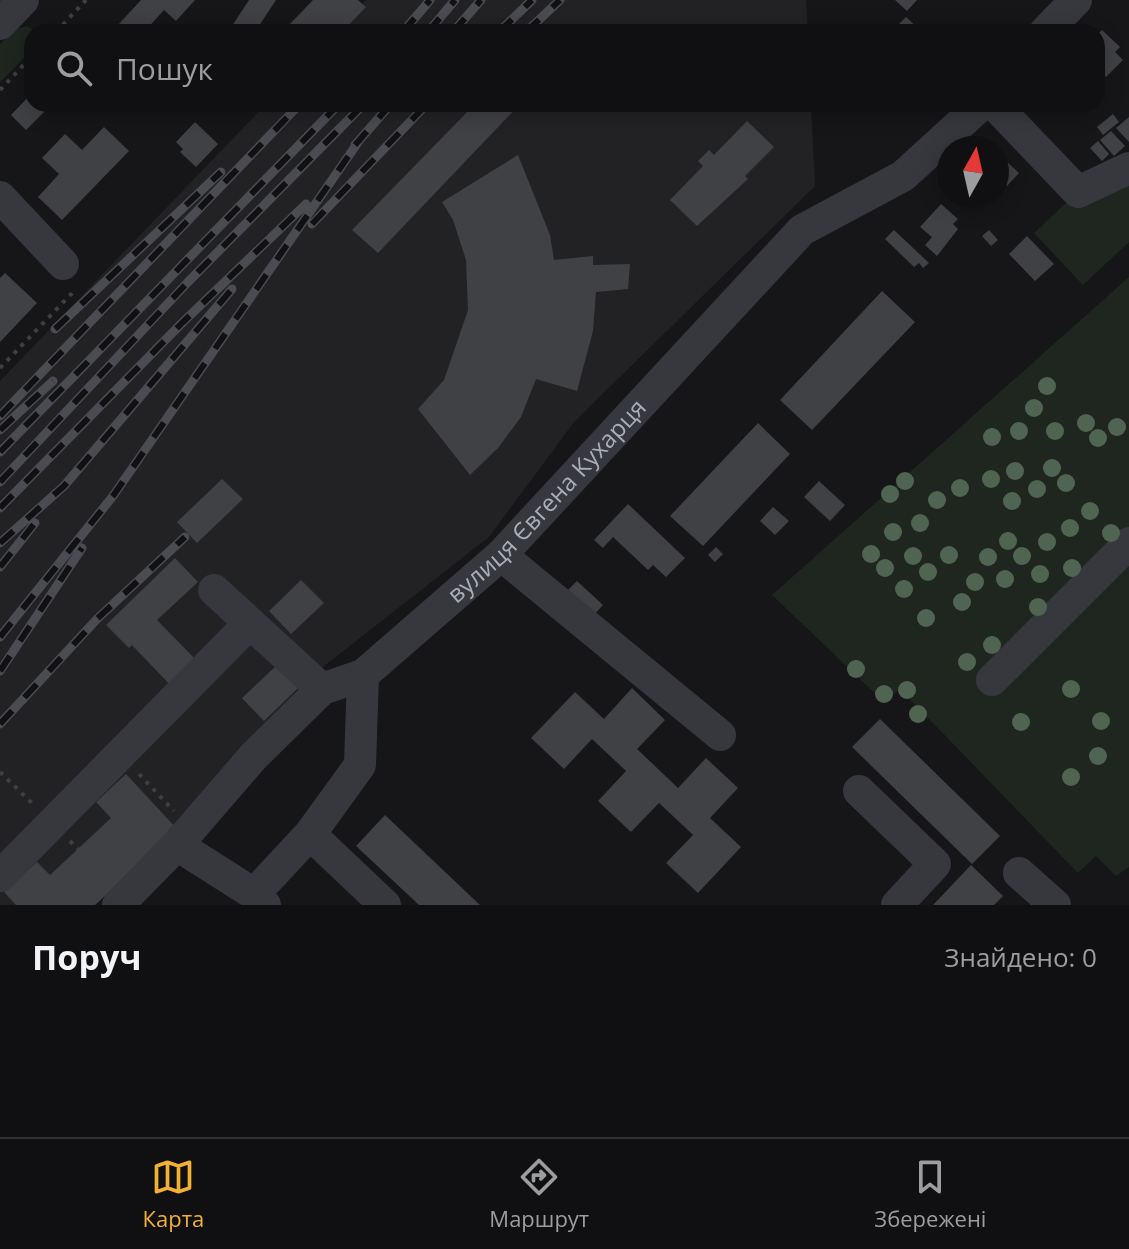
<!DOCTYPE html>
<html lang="uk">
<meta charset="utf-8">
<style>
:root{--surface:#101012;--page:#1e1e20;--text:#f1f3f6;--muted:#9c9d9f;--line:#303032;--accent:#f2b134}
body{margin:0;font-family:"Open Sans",sans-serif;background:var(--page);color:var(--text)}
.compass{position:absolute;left:937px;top:136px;width:72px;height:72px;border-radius:50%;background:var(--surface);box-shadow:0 4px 20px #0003;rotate:8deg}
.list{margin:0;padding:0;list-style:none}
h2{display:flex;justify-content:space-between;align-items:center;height:104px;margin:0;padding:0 32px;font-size:34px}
h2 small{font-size:26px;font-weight:400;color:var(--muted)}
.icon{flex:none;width:44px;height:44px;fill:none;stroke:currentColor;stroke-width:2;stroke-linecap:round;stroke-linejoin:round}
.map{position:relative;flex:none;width:1129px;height:905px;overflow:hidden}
.search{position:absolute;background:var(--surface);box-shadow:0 4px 20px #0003;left:24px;right:24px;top:24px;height:88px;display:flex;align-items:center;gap:20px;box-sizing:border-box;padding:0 28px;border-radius:24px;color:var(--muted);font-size:30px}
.sheet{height:232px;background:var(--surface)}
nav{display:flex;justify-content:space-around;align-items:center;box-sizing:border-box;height:112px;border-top:2px solid var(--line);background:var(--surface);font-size:22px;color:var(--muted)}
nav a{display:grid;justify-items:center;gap:4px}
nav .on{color:var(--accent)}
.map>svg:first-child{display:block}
.built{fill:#222225}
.green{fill:#1e261f}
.building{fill:#404145}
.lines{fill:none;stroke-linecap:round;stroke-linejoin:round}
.path{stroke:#3d3f44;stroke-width:4;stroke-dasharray:4 6;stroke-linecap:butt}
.minor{stroke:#37383d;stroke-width:32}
.rail-casing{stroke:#4a4c52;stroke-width:9}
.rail{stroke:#111113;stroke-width:6;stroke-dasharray:18;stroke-linecap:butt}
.tree{fill:#506452}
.labels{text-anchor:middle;stroke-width:6;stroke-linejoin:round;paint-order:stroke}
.street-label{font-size:24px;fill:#a8adb8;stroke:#111113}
</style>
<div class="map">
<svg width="1129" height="905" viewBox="0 0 1129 905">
<rect width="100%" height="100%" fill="#161618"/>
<path class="built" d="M366,0H806L808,32H335Z
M266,104H811L815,186L574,422L489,537L310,677L177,829L95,905H0V381Z"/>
<path class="green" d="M27,26L37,32H32V50L0,82V44L16,29Z
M1129,168V242L1083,285L1034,233L1078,192Z
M1129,277V867L1116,876L1096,856L1078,873L900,689L884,702L772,595Z"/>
<path class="building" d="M141,0H195L176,21L164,10L144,32H126L118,25Z
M249,0H276L255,32H228Z
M313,0H358L366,7L342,32H331L323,25L316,32H294L288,26Z
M895,0H917L907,11Z
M906,17L922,32H887L893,26L895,28Z
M1102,30L1120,47L1115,52L1123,60L1106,77L1097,69V35Z
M32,93V104L49,107L26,130L11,115Z
M475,104H520L378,253L352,230Z
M1113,114L1119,122L1103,135L1097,127Z
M1129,117V142L1116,128Z
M747,121L774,147L745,176L748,179L697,226L670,200L703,166L698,161L709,150L714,155Z
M195,122L218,144L196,167L180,152L183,149L176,142Z
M104,127L129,151L62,220L38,197L59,174L42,158L65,134L82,150Z
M1111,131L1125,146L1114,156L1100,140Z
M1098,141L1109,154L1102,161L1090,148Z
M518,155L550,235L554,260L593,256V265L630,264L628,289L596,292L593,331L577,391L536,379L521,417L498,448L470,475L418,409L444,380L468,310L466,260L453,220L442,202Z
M1007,162L1019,173L1007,186L1004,183L997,191V165L1002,169Z
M941,204L958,219L953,224L958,229L937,256L925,245L932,237L920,227Z
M894,230L929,263L923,268L919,263L914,267L885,239Z
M989,230L998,240L991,246L982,236Z
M1027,236L1054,264L1035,281L1009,254Z
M5,273L37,303L0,342V278Z
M882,291L915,322L812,430L780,400Z
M758,423L790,454L703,546L670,516Z
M222,479L243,499L197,543L177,522Z
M819,481L845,505L830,521L804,497Z
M628,504L685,558L666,577L653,565L648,570L613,537L603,548L594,540Z
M773,507L789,521L775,535L760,521Z
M716,547L723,554L715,562L708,555Z
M175,558L198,582L157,620L199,663L173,688L132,645L129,648L106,625Z
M301,580L324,603L291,634L269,611Z
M577,581L603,605L590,619L564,594Z
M277,665L298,688L264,721L242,698Z
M632,688L665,720L637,749L678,788L706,758L738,788L710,818L741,847L698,893L666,863L693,835L659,803L631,832L598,801L626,771L592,739L564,769L531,738L575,692L604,719Z
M880,719L1000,836L972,864L852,747Z
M126,774L177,829L95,905H16L4,892L37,862L50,875L111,818L96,802Z
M385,815L480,905H419L356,846Z
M971,865L1003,896L994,905H933Z"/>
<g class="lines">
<path class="path" d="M56,32L86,0
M0,90L32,56
M0,368L76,289
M0,772L33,804
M139,774L174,811
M70,841L78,849"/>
<g class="minor">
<path d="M0,24L23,0"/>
<path d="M1045,32L1076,0"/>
<path d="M994,104L1078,192L1129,168"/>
<path d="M0,197L63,264"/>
<path d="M501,555L720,735"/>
<path d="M214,590L322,689"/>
<path d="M363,675L360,765L310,834L385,905"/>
<path d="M992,680L1129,543"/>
<path d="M859,791L935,864L897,905"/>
<path d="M177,845L254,894L265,905"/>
<path d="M1019,873L1055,905"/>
<path d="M0,876L250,623"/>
<path d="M254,894L310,834"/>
<path id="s1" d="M118,905L177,845L253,757L322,689L363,675L501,555L802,230L903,176L982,104"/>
</g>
<g class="rail-casing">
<path id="rail" d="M403,32L430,0
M428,32L455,0
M453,32L481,0
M499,32L532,0
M526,32L560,0
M355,145L391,104
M312,224L427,104
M55,329L221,172
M0,416L300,104
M0,430L53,381
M0,452L339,104
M0,482L188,282L364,104
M0,508L183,322L306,204
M0,543L64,486L232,289
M0,567L35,523
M0,637L113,496L361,138
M0,671L82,548
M0,724L97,619L185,537"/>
</g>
<use href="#rail" class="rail"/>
</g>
<g class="tree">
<circle cx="1047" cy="386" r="9"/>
<circle cx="1034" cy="408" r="9"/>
<circle cx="1086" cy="423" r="9"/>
<circle cx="1117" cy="427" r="9"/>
<circle cx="1019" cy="431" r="9"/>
<circle cx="1055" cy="431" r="9"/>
<circle cx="992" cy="437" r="9"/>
<circle cx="1098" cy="438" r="9"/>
<circle cx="1052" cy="468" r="9"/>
<circle cx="1015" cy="471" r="9"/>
<circle cx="991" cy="479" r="9"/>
<circle cx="905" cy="481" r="9"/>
<circle cx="1066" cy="483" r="9"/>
<circle cx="960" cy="488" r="9"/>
<circle cx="1037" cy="489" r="9"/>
<circle cx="890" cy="494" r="9"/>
<circle cx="937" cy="500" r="9"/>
<circle cx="1012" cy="501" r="9"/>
<circle cx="1090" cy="511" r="9"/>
<circle cx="920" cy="523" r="9"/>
<circle cx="1070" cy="528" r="9"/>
<circle cx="893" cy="532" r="9"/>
<circle cx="1111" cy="533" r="9"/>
<circle cx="1008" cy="541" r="9"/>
<circle cx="1047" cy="542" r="9"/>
<circle cx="871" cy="554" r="9"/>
<circle cx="949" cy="555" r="9"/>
<circle cx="913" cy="556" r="9"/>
<circle cx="1022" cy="556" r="9"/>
<circle cx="988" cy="557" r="9"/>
<circle cx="885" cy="568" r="9"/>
<circle cx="1072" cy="568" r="9"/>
<circle cx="928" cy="572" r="9"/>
<circle cx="1040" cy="574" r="9"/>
<circle cx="1005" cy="579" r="9"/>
<circle cx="975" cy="582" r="9"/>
<circle cx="904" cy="589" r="9"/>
<circle cx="962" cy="602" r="9"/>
<circle cx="1038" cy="607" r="9"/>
<circle cx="926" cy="618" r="9"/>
<circle cx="992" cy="645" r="9"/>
<circle cx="967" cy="662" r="9"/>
<circle cx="856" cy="669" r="9"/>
<circle cx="1071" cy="689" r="9"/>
<circle cx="907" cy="690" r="9"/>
<circle cx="884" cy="694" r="9"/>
<circle cx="918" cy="714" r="9"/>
<circle cx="1101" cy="721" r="9"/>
<circle cx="1021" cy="722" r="9"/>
<circle cx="1098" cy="756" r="9"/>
<circle cx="1071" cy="777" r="9"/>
</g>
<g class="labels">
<g class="street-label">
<text dy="8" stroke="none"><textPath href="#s1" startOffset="594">вулиця Євгена Кухарця</textPath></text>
</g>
</g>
</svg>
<svg class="compass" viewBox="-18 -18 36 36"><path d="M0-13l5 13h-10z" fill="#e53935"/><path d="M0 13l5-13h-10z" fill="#9c9d9f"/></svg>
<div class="search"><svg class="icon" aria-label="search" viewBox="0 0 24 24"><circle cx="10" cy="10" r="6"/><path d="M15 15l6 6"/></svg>Пошук</div>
</div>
<section class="sheet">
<h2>Поруч<small>Знайдено: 0</small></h2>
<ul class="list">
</ul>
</section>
<nav>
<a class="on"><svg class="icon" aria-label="map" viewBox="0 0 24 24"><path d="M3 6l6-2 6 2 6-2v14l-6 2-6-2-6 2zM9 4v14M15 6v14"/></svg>Карта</a>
<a><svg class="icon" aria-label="directions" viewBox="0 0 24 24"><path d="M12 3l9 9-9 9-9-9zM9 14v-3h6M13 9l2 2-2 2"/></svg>Маршрут</a>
<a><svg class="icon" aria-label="saved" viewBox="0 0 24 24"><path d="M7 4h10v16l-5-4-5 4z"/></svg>Збережені</a>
</nav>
